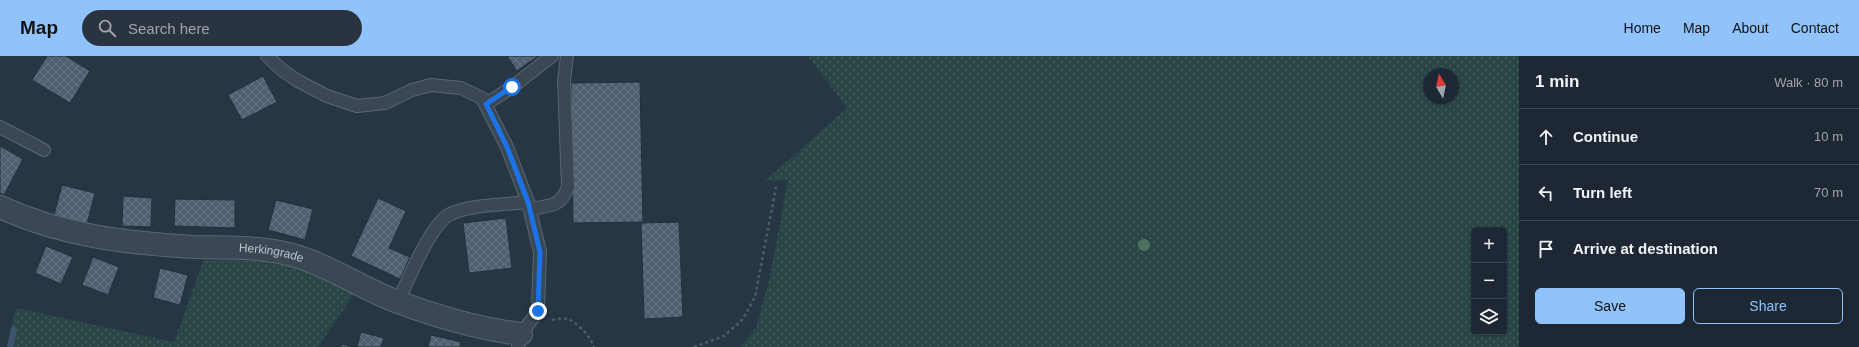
<!DOCTYPE html>
<meta charset="utf-8">
<style>
:root{--surface:#1d2834;--page:#2a3440;--text:#f1f3f6;--muted:#a0a6ac;--line:#3b444f;--accent:#90c2fc}
body{margin:0;font-family:Helvetica,sans-serif;background:var(--page);color:var(--text)}
.controls{position:absolute;right:12px;bottom:12px;display:grid;overflow:hidden;border-radius:6px;box-shadow:0 1px 3px #0004}
.controls button{width:36px;height:36px;display:grid;place-items:center;padding:0;border:0;border-bottom:1px solid var(--line);background:var(--surface);color:var(--text);font:20px sans-serif}
.compass{position:absolute;left:1423px;top:12px;width:36px;height:36px;border-radius:50%;background:var(--surface);box-shadow:0 1px 3px #0004;rotate:351deg}
.stop{position:absolute;width:12px;height:12px;margin:-9px;border:3px solid #1a73e8;border-radius:50%;background:#fff}
.stop.end{background:#1a73e8;border-color:#fff;box-shadow:0 1px 4px #0008}
.list{margin:0;padding:0;list-style:none}
h2{display:flex;justify-content:space-between;align-items:center;height:52px;margin:0;padding:0 16px;font-size:17px}
h2 small{font-size:13px;font-weight:400;color:var(--muted)}
.list li{display:grid;grid-template-columns:26px 1fr auto;gap:12px;align-items:center;box-sizing:border-box;height:56px;padding:0 16px;border-top:1px solid var(--line)}
.list b{display:block;font-size:15px;white-space:nowrap}
.list em{font-size:13px;font-style:normal;color:var(--muted)}
.actions{display:flex;gap:8px;padding:12px 16px}
.actions a{flex:1;padding:9px 0;border:1px solid var(--accent);border-radius:6px;text-align:center;font-size:14px;color:var(--accent)}
.actions .main{background:var(--accent);color:#111}
.icon{flex:none;width:22px;height:22px;fill:none;stroke:currentColor;stroke-width:2;stroke-linecap:round;stroke-linejoin:round}
.map{position:relative;flex:none;width:1519px;height:291px;overflow:hidden}
header{display:flex;align-items:center;gap:24px;box-sizing:border-box;height:56px;padding:0 20px;background:var(--accent);color:#111}
header strong{font-size:19px}
nav{display:flex;gap:22px;margin-inline-start:auto;font-size:14px}
.search{width:280px;height:36px;background:var(--page);display:flex;align-items:center;gap:10px;box-sizing:border-box;padding:0 14px;border-radius:22px;color:var(--muted);font-size:15px}
main{display:flex}
aside{flex:1;background:var(--surface)}
.map>svg:first-child{display:block}
.grass{fill:url(#grass-dots);fill-rule:evenodd}
.lines{fill:none;stroke-linecap:round;stroke-linejoin:round}
.stream{stroke:#3c556e;stroke-width:6}
.building{fill:url(#building-cross-hatch);stroke:#222f3c}
.lane-casing{stroke:#5a6672;stroke-width:14}
.street-casing{stroke:#5a6672;stroke-width:24}
.path{stroke:#476162;stroke-width:2.5;stroke-dasharray:3 3;stroke-linecap:butt}
.lane{stroke:#3b4854;stroke-width:12}
.street{stroke:#3b4854;stroke-width:22}
.tree{fill:#4f7060}
.route{stroke:#1a73e8;stroke-width:5}
.labels{text-anchor:middle;stroke-width:3;stroke-linejoin:round;paint-order:stroke}
.street-label{font-size:12px;fill:#b9c3ce;stroke:#202d3a}
</style>
<header>
<strong>Map</strong>
<div class="search"><svg class="icon" aria-label="search" viewBox="0 0 24 24"><circle cx="10" cy="10" r="6"/><path d="M15 15l6 6"/></svg>Search here</div>
<nav><a>Home</a><a>Map</a><a>About</a><a>Contact</a></nav>
</header>
<main>
<div class="map">
<svg width="1519" height="291" viewBox="0 0 1519 291">
<defs>
<pattern id="grass-dots" width="8" height="8" patternUnits="userSpaceOnUse"><rect width="8" height="8" fill="#294546"/><path d="M2 2h.1M6 6h.1" fill="none" stroke="#465e60" stroke-width="1.8" stroke-linecap="round"/></pattern>
<pattern id="building-cross-hatch" width="8" height="8" patternUnits="userSpaceOnUse"><rect width="8" height="8" fill="#4f5f70"/><path d="M0 0l8 8M0 8l8-8" fill="none" stroke="#667483"/></pattern>
</defs>
<rect width="100%" height="100%" fill="#273645"/>
<path class="grass" d="M808,0H1519V291H740L756,272L770,220L788,124L765,125L847,52ZM1429,18H1453V42H1429ZM1474,174H1504V276H1474Z
M207,194L262,196L359,231L318,291H13L8,283L16,252L174,286Z"/>
<g class="lines">
<path class="stream" d="M10,291L14,274"/>
</g>
<path class="building" d="M47,0H66L90,15L70,47L32,24Z
M507,0H538L517,15Z
M263,20L277,46L242,64L228,39Z
M640,26L643,166L573,167L571,27Z
M0,90L23,103L4,139L0,137Z
M62,129L95,137L87,168L54,159Z
M123,140L152,142L151,171L122,170Z
M378,142L406,155L389,192L410,201L400,223L351,200Z
M175,143L235,144V172L174,170Z
M276,144L313,153L305,184L268,174Z
M506,162L512,212L469,217L463,167Z
M679,166L683,261L644,263L641,167Z
M46,190L73,201L61,228L35,217Z
M93,201L119,211L108,239L82,229Z
M160,212L188,219L180,249L153,242Z
M361,276L384,282L381,291H357Z
M431,279L461,286L460,291H428Z
M342,288L355,291H341Z"/>
<g class="lines">
<g class="lane-casing">
<path id="lane" d="M267,0L282,14L298,25L327,40L357,50L385,47L412,34L431,29L461,32L482,42L507,91L528,146L540,196L538,255L521,278L518,291
M486,48L512,31L552,0
M0,71L44,94
M530,153C550,149 560,152 568,131L564,24L567,0
M398,246C407,226 431,167 450,158C473,148 503,149 528,146"/>
</g>
<g class="street-casing">
<g id="street">
<path id="s1" d="M0,151C63,180 126,187 194,191C229,192 266,190 299,201C334,212 365,234 398,246C438,261 479,273 521,278"/>
</g>
</g>
<path class="path" d="M552,264C556,263 563,262 568,263C579,268 590,280 594,291
M694,291L724,280L743,263L755,241L776,131"/>
<use href="#lane" class="lane"/>
<use href="#street" class="street"/>
</g>
<circle class="tree" cx="1144" cy="189" r="6"/>
<g class="lines">
<path class="route" d="M512,31L486,48L507,91L528,146L540,196L538,255"/>
</g>
<g class="labels">
<g class="street-label">
<text dy="4" stroke="none"><textPath href="#s1" startOffset="277">Herkingrade</textPath></text>
</g>
</g>
</svg>
<div class="controls">
<button>+</button>
<button>−</button>
<button><svg class="icon" aria-label="layers" viewBox="0 0 24 24"><path d="M12 4l9 5-9 5-9-5zM3 14l9 5 9-5"/></svg></button>
</div>
<svg class="compass" viewBox="-18 -18 36 36"><path d="M0-13l5 13h-10z" fill="#e53935"/><path d="M0 13l5-13h-10z" fill="#a0a6ac"/></svg>
<div class="stop" style="left:512px;top:31px"></div>
<div class="stop end" style="left:538px;top:255px"></div>
</div>
<aside>
<h2>1 min<small>Walk · 80 m</small></h2>
<ul class="list">
<li><svg class="icon" aria-label="ahead" viewBox="0 0 24 24"><path d="M12 20V5M6 11l6-6 6 6"/></svg><div><b>Continue</b></div><em>10 m</em></li>
<li><svg class="icon" aria-label="left" viewBox="0 0 24 24"><path d="M17 20v-9H6M10 6l-5 5 5 5"/></svg><div><b>Turn left</b></div><em>70 m</em></li>
<li><svg class="icon" aria-label="arrive" viewBox="0 0 24 24"><path d="M6 21V4h12l-3 4 3 4H6"/></svg><div><b>Arrive at destination</b></div></li>
</ul>
<div class="actions"><a class="main">Save</a><a>Share</a></div>
</aside>
</main>
